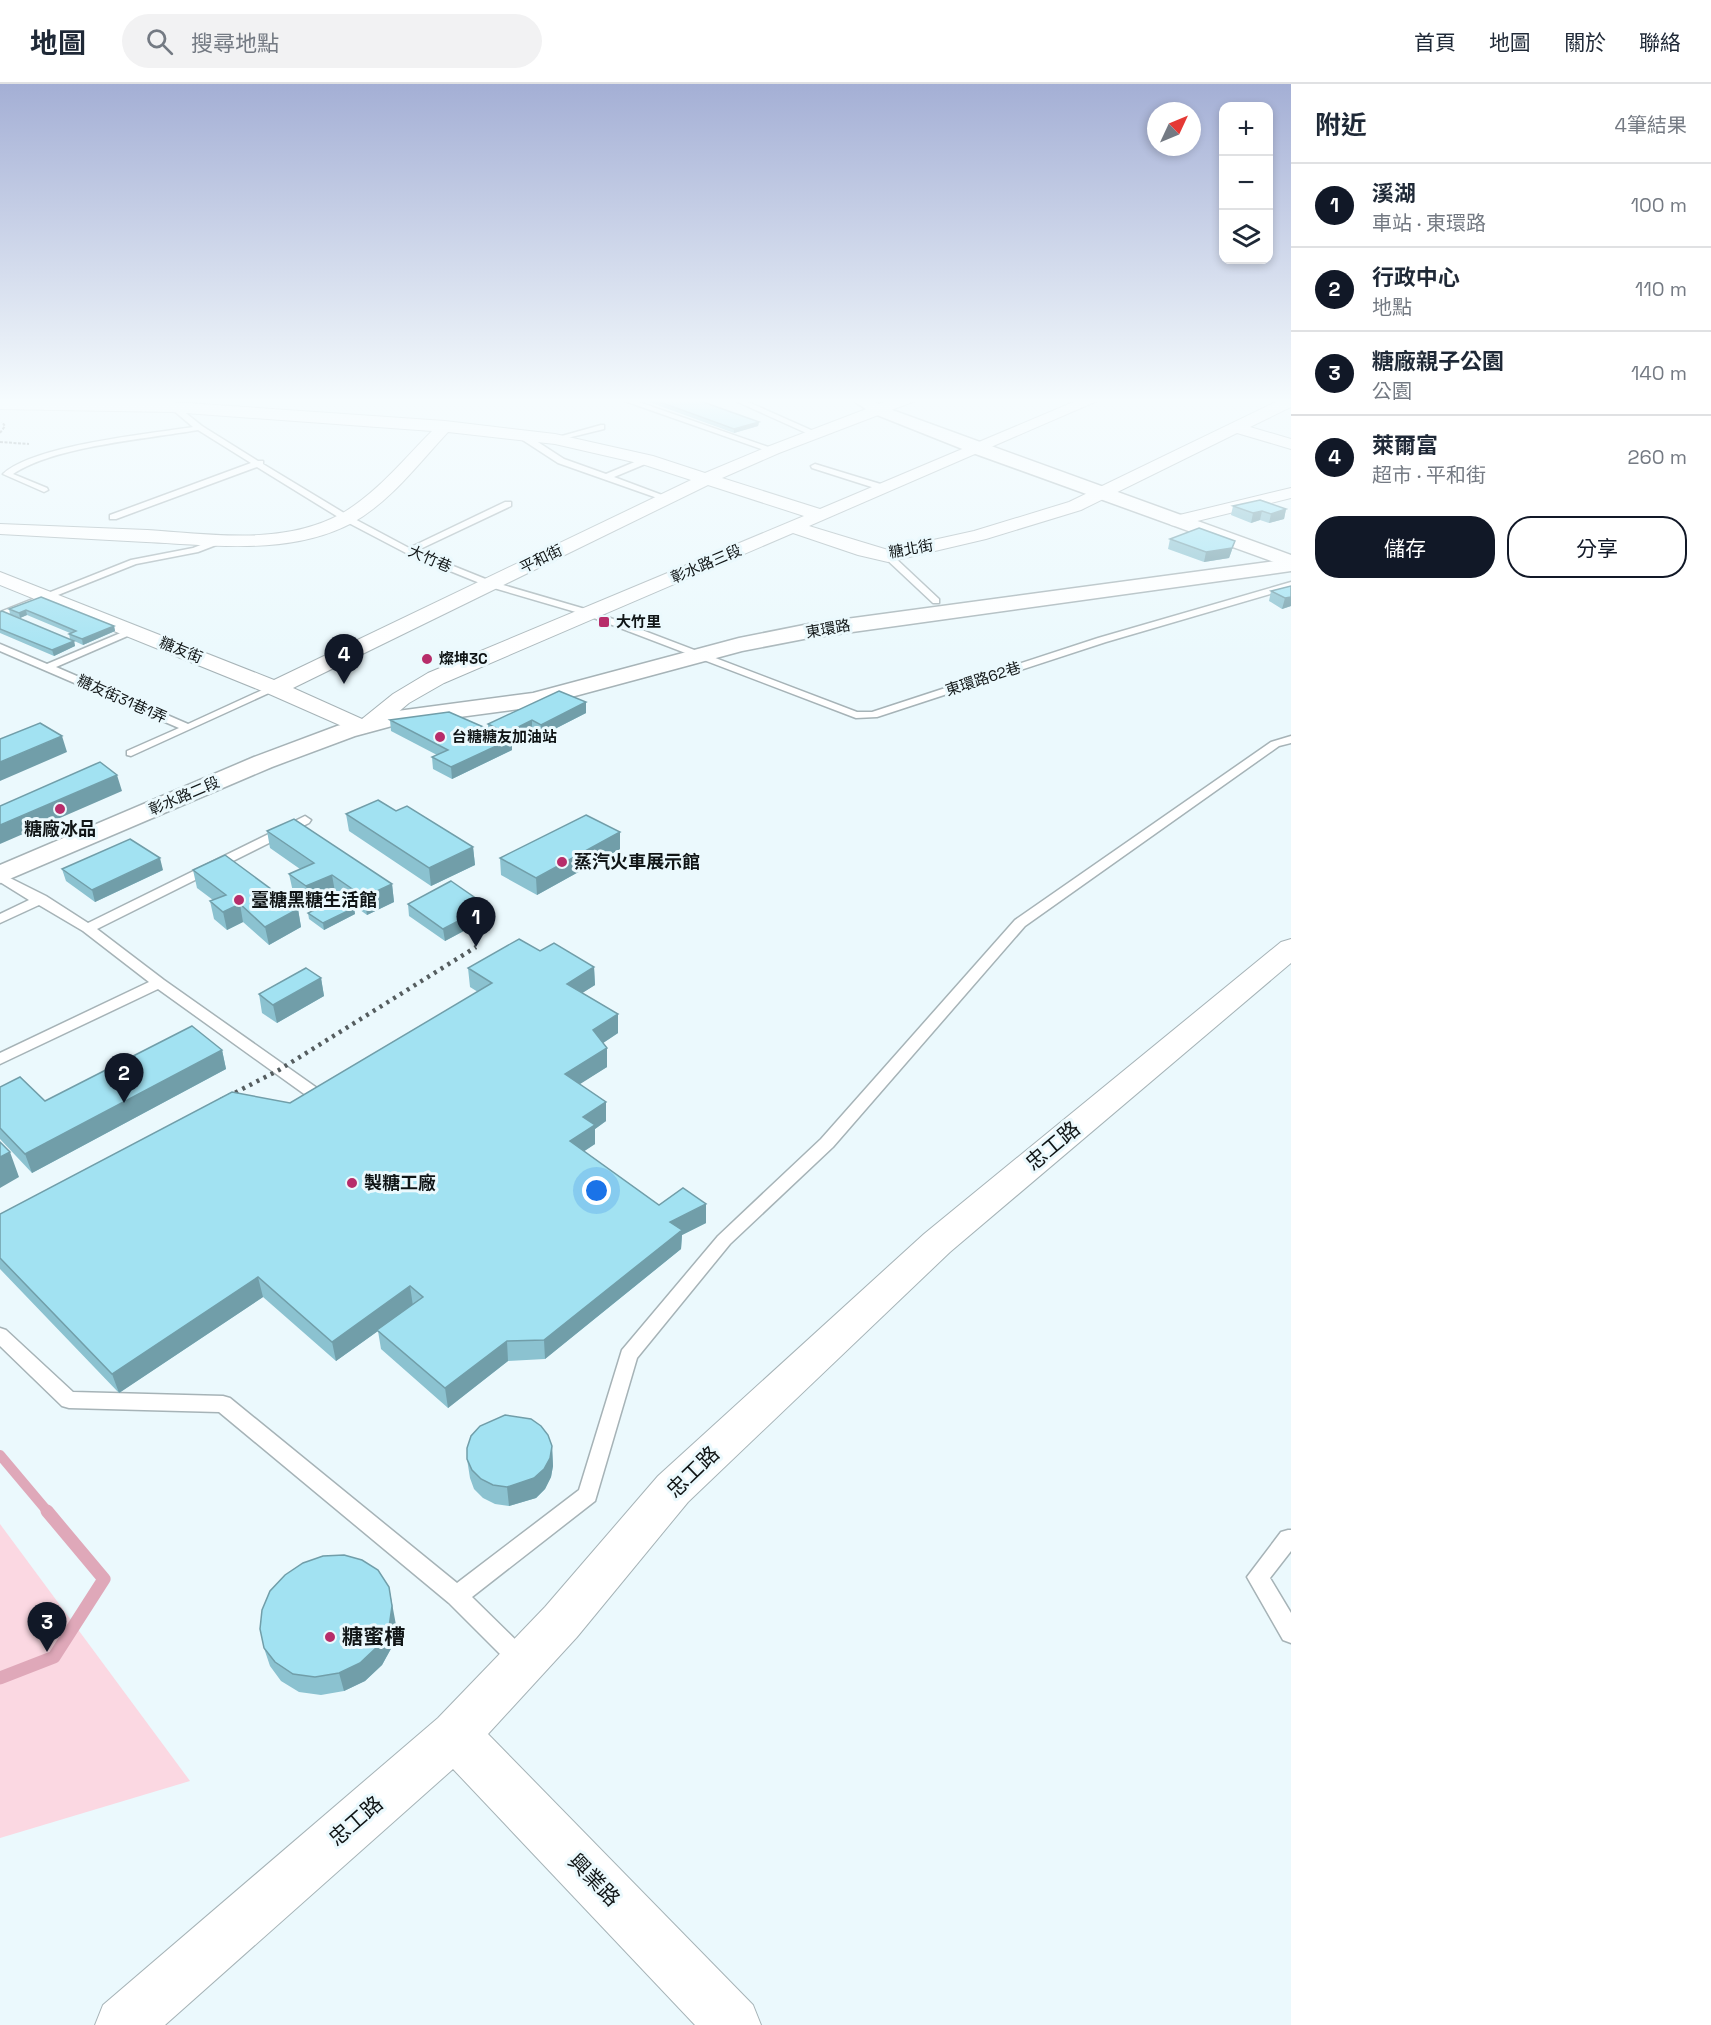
<!DOCTYPE html>
<html lang="zh-TW">
<meta charset="utf-8">
<style>
:root{--surface:#fff;--page:#f2f2f3;--text:#1f2937;--muted:#747a83;--line:#e0e1e3;--accent:#111827}
body{margin:0;font-family:"Space Grotesk","Noto Sans TC",sans-serif;background:var(--page);color:var(--text)}
.controls{position:absolute;right:18px;top:18px;display:grid;overflow:hidden;border-radius:12px;box-shadow:0 3px 9px #0003}
.controls button{width:54px;height:54px;display:grid;place-items:center;padding:0;border:0;border-bottom:2px solid var(--line);background:var(--surface);color:var(--text);font:30px sans-serif}
.compass{position:absolute;left:1147px;top:18px;width:54px;height:54px;border-radius:50%;background:var(--surface);box-shadow:0 3px 9px #0003;rotate:46deg}
.you{position:absolute;left:597px;top:1107px;width:21px;height:21px;margin:-15px;border:4px solid #fff;border-radius:50%;background:#1a73e8;box-shadow:0 0 0 9px #1a73e833}
.badge{display:grid;place-items:center;width:39px;height:39px;border-radius:50%;background:var(--accent);color:#fff;font-size:20px;font-weight:700}
.pin{position:absolute;translate:-50% -50px;filter:drop-shadow(0 2px 3px #0008)}
.pin::after{content:'';position:absolute;top:32px;width:21px;height:18px;background:inherit;clip-path:polygon(0 0,100% 0,50% 100%)}
.list{margin:0;padding:0;list-style:none}
h2{display:flex;justify-content:space-between;align-items:center;height:78px;margin:0;padding:0 24px;font-size:26px}
h2 small{font-size:20px;font-weight:400;color:var(--muted)}
.list li{display:grid;grid-template-columns:39px 1fr auto;gap:18px;align-items:center;box-sizing:border-box;height:84px;padding:0 24px;border-top:2px solid var(--line)}
.list b{display:block;font-size:22px;white-space:nowrap}
.list p{margin:0;font-size:20px;white-space:nowrap;color:var(--muted)}
.list em{font-size:20px;font-style:normal;color:var(--muted)}
.actions{display:flex;gap:12px;padding:18px 24px}
.actions a{flex:1;padding:14px 0;border:2px solid var(--accent);border-radius:24px;text-align:center;font-size:21px;color:var(--accent)}
.actions .main{background:var(--accent);color:#fff}
.icon{flex:none;width:33px;height:33px;fill:none;stroke:currentColor;stroke-width:2;stroke-linecap:round;stroke-linejoin:round}
.map{position:relative;flex:none;width:1291px;height:1941px;overflow:hidden}
header{display:flex;align-items:center;gap:36px;box-sizing:border-box;height:84px;padding:0 30px;background:var(--surface);border-bottom:2px solid var(--line)}
header strong{font-size:28px}
nav{display:flex;gap:33px;margin-inline-start:auto;font-size:21px}
.search{width:420px;height:54px;background:var(--page);display:flex;align-items:center;gap:15px;box-sizing:border-box;padding:0 21px;border-radius:33px;color:var(--muted);font-size:22px}
main{display:flex}
aside{flex:1;background:var(--surface)}
.map>svg:first-child{display:block}
.green{fill:#fbd8e2}
.lines{fill:none;stroke-linecap:round;stroke-linejoin:round}
.stream-far1{stroke:#dfa8b9;stroke-width:10}
.stream{stroke:#dfa8b9;stroke-width:13}
.lane-casing{stroke:#a6b3b7;stroke-width:3}
.street-casing{stroke:#a6b3b7;stroke-width:2}
.secondary-casing{stroke:#a6b3b7;stroke-width:3}
.primary-casing{stroke:#a6b3b7;stroke-width:3}
.path{stroke:#7a8386;stroke-width:2;stroke-dasharray:3 1.5;stroke-linecap:butt}
.lane{fill:#fff;fill-rule:evenodd}
.street{fill:#fff;fill-rule:evenodd}
.secondary{fill:#fff;fill-rule:evenodd}
.primary{fill:#fff;fill-rule:evenodd}
.rail{stroke:#555d5f;stroke-width:4.5;stroke-dasharray:3 5;stroke-linecap:butt}
.wall{fill:#8bc2d0}
.shaded-wall{fill:#719ea9}
.building{fill:#a2e2f2;stroke:#719ea9;stroke-width:1.5}
.poi-dot{fill:#b72d6a;stroke:#ebf9fd;stroke-width:2}
.labels{text-anchor:middle;stroke-width:6;stroke-linejoin:round;paint-order:stroke}
.far-street-label{font-size:15px;fill:#101516;stroke:#ebf9fd}
.far-poi-label{font-size:15px;font-weight:bold;fill:#101516;stroke:#ebf9fd;text-anchor:start}
.poi-label{font-size:18px;font-weight:bold;fill:#101516;stroke:#ebf9fd;text-anchor:start}
.near-street-label{font-size:21px;fill:#101516;stroke:#ebf9fd}
.near-poi-label{font-size:21px;font-weight:bold;fill:#101516;stroke:#ebf9fd;text-anchor:start}
</style>
<header>
<strong>地圖</strong>
<div class="search"><svg class="icon" aria-label="search" viewBox="0 0 24 24"><circle cx="10" cy="10" r="6"/><path d="M15 15l6 6"/></svg>搜尋地點</div>
<nav><a>首頁</a><a>地圖</a><a>關於</a><a>聯絡</a></nav>
</header>
<main>
<div class="map">
<svg width="1291" height="1941" viewBox="0 0 1291 1941">
<rect width="100%" height="100%" fill="#ebf9fd"/>
<path class="green" d="M0,1440L190,1697L0,1754Z"/>
<g class="lines">
<path class="stream-far1" d="M0,1371L48,1428"/>
<path class="stream" d="M0,1594L54,1573L104,1495L47,1427"/>
<g class="lane-casing">
<path id="lane" d="M159,314H167L202,342L258,377H263V380L349,432L409,464L505,418H511V422L416,467L493,498L592,527L857,628H872L1098,554L1291,498V504L1106,558L877,633L856,634L586,531L487,502L406,469L343,436L257,383L116,435H110V431L251,379L198,346C146,355 55,362 13,390L47,404L48,406L44,408L3,390C34,361 148,350 193,343Z
M616,314H627L777,366L770,368Z
M729,314H739L820,350L813,352Z
M601,341H604V345L555,357L551,355Z
M518,349H524L564,375L606,390L644,374H650V378L614,393L670,414L663,416L558,379L518,353Z
M815,380L887,402L888,404L881,406L812,384L811,382Z
M221,453L225,456L224,458L198,468L136,480L0,534V528L131,476L193,464Z
M885,470H891L939,515V519H933L885,474Z
M130,545L139,547L56,583L188,640L271,602L275,601L280,604L131,672L127,671V667L179,644L0,567V560L47,580Z
M1291,652V659L1279,662L1025,842L833,1063L730,1160L637,1274L595,1417L472,1513L529,1569L532,1576L529,1583L521,1587L513,1583L449,1519L219,1328L69,1324L62,1322L0,1262V1244L6,1246L73,1308L223,1312L230,1314L457,1499L579,1406L622,1266L718,1152L821,1055L1015,836L1271,658Z
M305,732L311,736L309,739L97,845L164,896L317,1004L320,1008L317,1012H307L158,905L0,980V969L149,898L83,847L39,821L0,839V830L29,816L0,798V789L46,812L88,839Z
M1288,1446H1291V1467L1270,1494L1291,1529V1559L1283,1556L1247,1493L1281,1448Z"/>
</g>
<g class="street-casing">
<path id="street" d="M895,314H917L915,317L779,369L722,394L820,425L1083,314H1104L809,442L888,466L974,447L1069,418L1284,314H1291V323L1250,343L1291,355V365L1237,349L1081,426L986,455L888,478L858,471L793,449L444,599L409,619L378,645L360,650L267,609L0,501V488L274,596L691,396L642,380L555,360L448,348C419,379 390,418 352,439C289,472 213,461 146,458C97,455 49,453 0,450V440C49,442 98,444 147,446C209,450 283,462 341,430C376,410 404,375 432,347L172,328L0,325V315L172,318L445,337L555,350L653,372L705,389L767,363ZM708,401L804,432L428,589L393,610L362,635L293,604Z
M1291,404V414L1177,442L1171,441L1168,437L1171,433Z
M1291,855V879L950,1168L688,1418L577,1553L488,1650L753,1921L761,1941H695L453,1685L165,1941H95L103,1921L438,1634L545,1523L658,1392L924,1150L1281,858Z"/>
</g>
<g class="secondary-casing">
<path id="secondary" d="M849,314H869L884,323L1291,471V484L970,368L872,329Z"/>
</g>
<g class="primary-casing">
<path id="primary" d="M1291,475V487L809,554L742,567L534,623L392,642L355,652L272,683L0,799V781L254,673L337,642L390,628L533,609L739,554L809,540Z"/>
</g>
<path class="path" d="M0,349L5,342L2,338
M0,358L29,360"/>
<use href="#lane" class="lane"/>
<use href="#street" class="street"/>
<use href="#secondary" class="secondary"/>
<use href="#primary" class="primary"/>
<path class="rail" d="M221,1016L279,986L476,863"/>
</g>
<path class="wall" d="M638,314H692L759,338L758,342L734,349Z
M1233,422L1286,425L1284,435L1269,439L1260,436L1251,439L1231,431Z
M1170,455L1232,466L1229,474L1204,478L1168,465Z
M1291,502V522L1282,525L1269,517L1271,507Z
M41,513L114,542L115,547L83,561L70,555L69,550L70,549L27,531L20,534L10,530L9,525Z
M0,528L74,557L75,562L54,572L0,549Z
M586,618V629L541,652L532,647L512,658V666L452,695L433,685L432,673L437,671L391,647L390,636L488,645V640Z
M396,727L473,763L475,781L431,802L349,747L346,730Z
M267,747L392,800L394,818L367,831L335,808L309,820L293,808L289,790L300,785L270,764Z
M620,748V765L537,811L501,791L500,774Z
M62,785L163,786L95,818L66,797Z
M193,786L298,825L301,843L269,861L243,838L227,846L214,835L210,817L213,816L197,804Z
M408,820L487,822L488,834L445,857L409,832Z
M354,824L355,830L324,846L309,835L308,829Z
M540,867L594,883L595,901L582,909L618,949L603,959L607,964V983L579,1000L606,1018V1037L595,1045V1060L584,1067L659,1121L706,1120V1139L682,1151L681,1165L545,1275L508,1277L448,1324L381,1265L378,1247L336,1277L263,1213L119,1309L0,1185V1130L290,1019L478,908L470,903L468,884Z
M321,894L324,912L277,939L262,929L259,910Z
M222,966L226,985L32,1089L0,1055V1003L45,1017Z
M552,1362L553,1382L551,1393L545,1405L536,1414L509,1422L495,1420L483,1414L474,1405L470,1394L467,1375Z
M396,1541L393,1561L382,1581L365,1597L344,1607L321,1611L299,1608L281,1597L270,1582L264,1564Z"/>
<path class="shaded-wall" d="M759,338L758,342L734,349V345Z
M1286,425L1284,435L1269,439L1271,430Z
M1262,427L1260,436L1251,439L1253,429Z
M1235,457L1229,474L1204,478L1206,468Z
M1291,513V522L1282,525L1285,514Z
M26,526L27,531L20,534L19,529Z
M114,542L115,547L83,561L82,555Z
M74,557L75,562L54,572L52,566Z
M586,618V629L541,652V641Z
M532,636V647L512,658V666L452,695L451,683L507,657L506,649Z
M62,652L67,668L0,697V678Z
M117,691L122,707L0,760V741Z
M620,748V765L537,811L536,794Z
M473,763L475,781L431,802L429,784Z
M160,774L163,786L95,818L92,806Z
M332,791L335,808L309,820L306,802Z
M392,800L394,818L367,831L364,813Z
M240,820L243,838L227,846L223,828Z
M487,822L488,834L445,857L443,845Z
M354,824L355,830L324,846L323,839Z
M298,825L301,843L269,861L265,843Z
M594,883L595,901L568,918L567,900Z
M321,894L324,912L277,939L273,921Z
M618,930V949L594,965L593,946Z
M607,964V983L566,1009L565,990Z
M222,966L226,985L32,1089L25,1070Z
M606,1018V1037L595,1045V1060L571,1076L570,1057L583,1033Z
M10,1068L19,1093L0,1104V1073Z
M706,1120V1139L682,1151L681,1165L545,1275L544,1256L670,1138Z
M258,1193L263,1213L119,1309L112,1290Z
M410,1202L413,1222L336,1277L332,1258Z
M507,1257L508,1277L448,1324L445,1304Z
M552,1362L553,1382L551,1393L545,1405L536,1414L509,1422L507,1403Z
M389,1503L396,1541L393,1561L382,1581L365,1597L344,1607L339,1589Z"/>
<path class="building" d="M649,314H692L759,338L734,345Z
M1260,416L1286,425L1271,430L1262,427L1253,429L1233,422Z
M1199,444L1235,457L1232,464L1206,468L1170,455Z
M1291,502V513L1285,514L1271,507Z
M41,513L114,542L82,555L69,550L76,547L43,533L26,526L19,529L9,525Z
M2,527L74,557L52,566L0,545V528Z
M559,607L586,618L541,641L532,636L506,649L488,640Z
M449,628L511,655L451,683L432,673L448,666L390,636Z
M40,639L62,652L0,678V655Z
M100,678L117,691L0,741V722Z
M378,716L396,727L407,722L473,763L429,784L346,730Z
M586,731L620,748L536,794L500,774Z
M294,735L392,800L364,813L332,791L306,802L289,790L314,779L267,747Z
M130,755L160,774L92,806L62,785Z
M225,771L298,825L265,843L240,820L223,828L210,817L226,811L193,786Z
M451,797L487,822L443,845L408,820Z
M339,814L354,824L323,839L308,829Z
M519,855L540,867L554,859L594,883L567,900L618,930L593,946L607,964L565,990L606,1018L583,1033L595,1041L570,1057L659,1121L683,1104L706,1120L670,1138L682,1146L544,1256L507,1257L445,1304L377,1246L423,1213L410,1202L332,1258L258,1193L112,1290L0,1174V1130L232,1008L290,1019L492,899L468,884Z
M306,884L321,894L273,921L259,910Z
M192,942L222,966L25,1070L0,1044V1003L20,993L45,1017Z
M0,1058L10,1068L0,1073Z
M505,1331L531,1335L541,1342L548,1351L552,1362L550,1374L544,1385L534,1394L507,1403L493,1401L481,1395L472,1386L467,1375V1364L471,1352L480,1342Z
M344,1471L362,1476L378,1486L389,1503L392,1522L389,1543L378,1562L360,1579L339,1589L315,1593L293,1590L275,1578L264,1564L260,1545L262,1526L270,1507L285,1491L303,1479L323,1472Z"/>
<linearGradient id="sky" x2="0" y2="1"><stop stop-color="#a4afd5"/><stop offset="0.54" stop-color="#f6fcfe"/><stop offset="1" stop-color="#f6fcfe" stop-opacity="0"/></linearGradient>
<rect width="1291" height="586" fill="url(#sky)"/>
<g class="poi-dot">
<rect x="598" y="532" width="12" height="12" rx="3"/>
<circle cx="427" cy="575" r="6"/>
<circle cx="440" cy="653" r="6"/>
<circle cx="60" cy="725" r="6"/>
<circle cx="562" cy="778" r="6"/>
<circle cx="239" cy="816" r="6"/>
<circle cx="352" cy="1099" r="6"/>
<circle cx="330" cy="1553" r="6"/>
</g>
<g class="labels">
<g class="far-street-label">
<text transform="translate(911 465) rotate(-10)" y="5">糖北街</text>
<text transform="translate(430 475) rotate(23)" y="5">大竹巷</text>
<text transform="translate(541 475) rotate(-26)" y="5">平和街</text>
<text transform="translate(706 480) rotate(-23)" y="5">彰水路三段</text>
<text transform="translate(828 545) rotate(-10)" y="5">東環路</text>
<text transform="translate(181 566) rotate(22)" y="5">糖友街</text>
<text transform="translate(983 595) rotate(-18)" y="5">東環路62巷</text>
<text transform="translate(122 615) rotate(24)" y="5">糖友街31巷1弄</text>
<text transform="translate(184 712) rotate(-23)" y="5">彰水路二段</text>
</g>
<g class="far-poi-label">
<text x="616" y="543">大竹里</text>
<text x="439" y="580">燦坤3C</text>
<text x="452" y="658">台糖糖友加油站</text>
</g>
<g class="poi-label">
<text x="60" y="751" text-anchor="middle">糖廠冰品</text>
<text x="574" y="784">蒸汽火車展示館</text>
<text x="251" y="822">臺糖黑糖生活館</text>
<text x="364" y="1105">製糖工廠</text>
</g>
<g class="near-street-label">
<text transform="translate(1053 1062) rotate(-40)" y="7">忠工路</text>
<text transform="translate(693 1388) rotate(-44)" y="7">忠工路</text>
<text transform="translate(356 1737) rotate(-41)" y="7">忠工路</text>
<text transform="translate(594 1796) rotate(46)" y="7">興業路</text>
</g>
<g class="near-poi-label">
<text x="342" y="1560">糖蜜槽</text>
</g>
</g>
</svg>
<div class="controls">
<button>+</button>
<button>−</button>
<button><svg class="icon" aria-label="layers" viewBox="0 0 24 24"><path d="M12 4l9 5-9 5-9-5zM3 14l9 5 9-5"/></svg></button>
</div>
<svg class="compass" viewBox="-18 -18 36 36"><path d="M0-13l5 13h-10z" fill="#e53935"/><path d="M0 13l5-13h-10z" fill="#747a83"/></svg>
<div class="you"></div>
<div class="pin badge" style="left:476px;top:863px">1</div>
<div class="pin badge" style="left:124px;top:1019px">2</div>
<div class="pin badge" style="left:47px;top:1568px">3</div>
<div class="pin badge" style="left:344px;top:600px">4</div>
</div>
<aside>
<h2>附近<small>4筆結果</small></h2>
<ul class="list">
<li><span class="badge">1</span><div><b>溪湖</b><p>車站 · 東環路</p></div><em>100 m</em></li>
<li><span class="badge">2</span><div><b>行政中心</b><p>地點</p></div><em>110 m</em></li>
<li><span class="badge">3</span><div><b>糖廠親子公園</b><p>公園</p></div><em>140 m</em></li>
<li><span class="badge">4</span><div><b>萊爾富</b><p>超市 · 平和街</p></div><em>260 m</em></li>
</ul>
<div class="actions"><a class="main">儲存</a><a>分享</a></div>
</aside>
</main>
